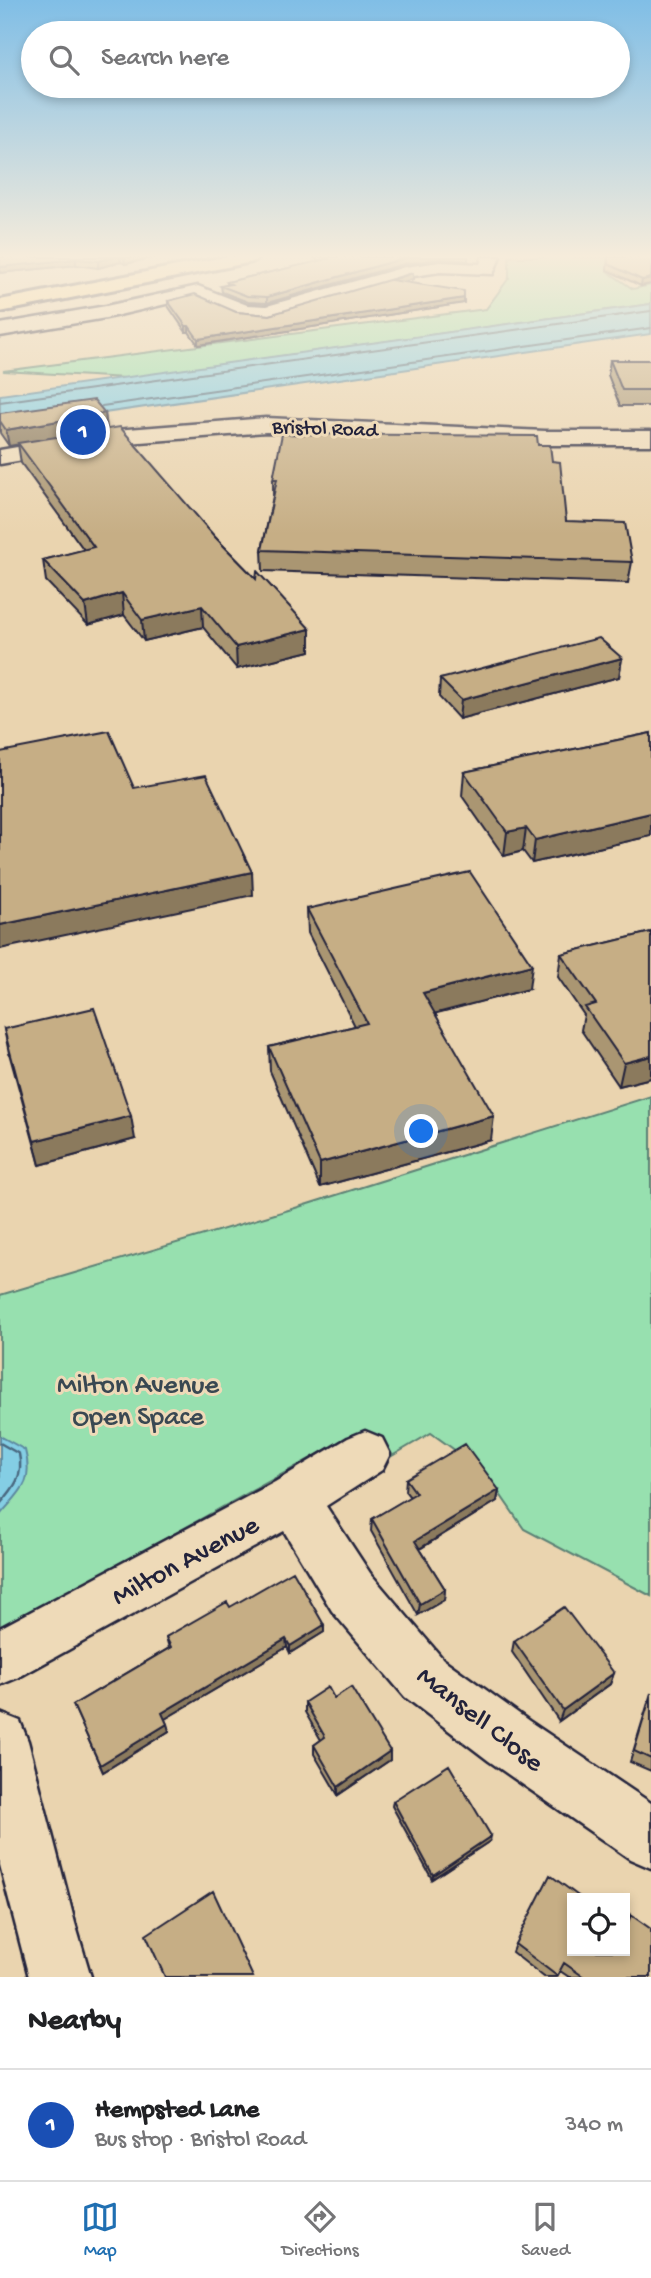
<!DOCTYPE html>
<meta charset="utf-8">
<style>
:root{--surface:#fff;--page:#f6f6f6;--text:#202124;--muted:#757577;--line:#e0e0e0;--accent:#1f6fb2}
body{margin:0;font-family:"Gochi Hand",sans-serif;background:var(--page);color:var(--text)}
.controls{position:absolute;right:21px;bottom:21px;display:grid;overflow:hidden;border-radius:0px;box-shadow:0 4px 10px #0003}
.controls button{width:63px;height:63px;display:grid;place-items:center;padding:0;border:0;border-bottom:2px solid var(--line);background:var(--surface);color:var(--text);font:35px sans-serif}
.you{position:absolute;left:422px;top:1132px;width:24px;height:24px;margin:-18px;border:5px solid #fff;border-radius:50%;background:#1a73e8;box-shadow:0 0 0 10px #1a73e833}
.badge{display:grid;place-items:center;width:46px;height:46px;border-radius:50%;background:var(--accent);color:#fff;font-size:23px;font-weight:700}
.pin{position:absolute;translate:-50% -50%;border:4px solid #fff;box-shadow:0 2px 7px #0006}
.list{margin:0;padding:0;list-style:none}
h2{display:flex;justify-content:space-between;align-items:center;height:91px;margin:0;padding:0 28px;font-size:30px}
h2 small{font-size:23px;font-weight:400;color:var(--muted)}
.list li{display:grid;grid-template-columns:46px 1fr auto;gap:21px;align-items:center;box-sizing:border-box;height:112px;padding:0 28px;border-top:2px solid var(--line)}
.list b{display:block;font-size:26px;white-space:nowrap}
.list p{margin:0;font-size:23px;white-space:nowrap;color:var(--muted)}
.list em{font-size:23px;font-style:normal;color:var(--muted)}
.icon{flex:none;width:38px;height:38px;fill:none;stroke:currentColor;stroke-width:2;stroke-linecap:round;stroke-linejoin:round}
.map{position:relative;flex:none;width:651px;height:1977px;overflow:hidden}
.search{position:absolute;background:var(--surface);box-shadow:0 4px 10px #0003;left:21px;right:21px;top:21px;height:77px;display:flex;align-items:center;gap:18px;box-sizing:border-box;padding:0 24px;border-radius:38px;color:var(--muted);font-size:26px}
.sheet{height:203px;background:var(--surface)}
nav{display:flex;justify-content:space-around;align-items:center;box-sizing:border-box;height:98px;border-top:2px solid var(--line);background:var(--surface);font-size:19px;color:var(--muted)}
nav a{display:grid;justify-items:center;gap:4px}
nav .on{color:var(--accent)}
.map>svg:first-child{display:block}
.green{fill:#97e0af;stroke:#5c8175;stroke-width:2}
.water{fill:#84cee4;stroke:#5d89a0;stroke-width:2}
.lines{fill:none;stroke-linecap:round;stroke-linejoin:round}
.shore-far1{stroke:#49677f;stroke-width:2}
.shore{stroke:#49677f;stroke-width:2.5}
.minor-casing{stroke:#22223b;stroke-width:5}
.major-casing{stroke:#22223b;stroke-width:6}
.minor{fill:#eedab8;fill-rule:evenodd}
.major{fill:#ffdd96;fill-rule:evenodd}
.wall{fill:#aa9672;stroke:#22223b;stroke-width:2}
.shaded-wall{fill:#8b7a5d;stroke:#22223b;stroke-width:2}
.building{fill:#c6ae85;stroke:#22223b;stroke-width:2}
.labels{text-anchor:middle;stroke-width:6;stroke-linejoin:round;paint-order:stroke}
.far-street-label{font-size:21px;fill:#22223b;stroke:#eedab8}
.near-park-label{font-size:28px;fill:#394852;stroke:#eedab8}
.near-street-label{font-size:28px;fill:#22223b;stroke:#eedab8}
</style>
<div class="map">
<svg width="651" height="1977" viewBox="0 0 651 1977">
<rect width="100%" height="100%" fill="#ead4af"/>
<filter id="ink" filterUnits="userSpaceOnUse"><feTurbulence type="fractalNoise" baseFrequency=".0143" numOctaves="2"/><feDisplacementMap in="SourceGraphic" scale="14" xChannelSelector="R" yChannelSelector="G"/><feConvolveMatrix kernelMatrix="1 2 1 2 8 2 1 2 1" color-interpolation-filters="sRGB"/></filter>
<g filter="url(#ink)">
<path class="green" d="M509,257H608L607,271L633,289L651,285V304L126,378L3,371L486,309L509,278Z
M651,1096V1596L524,1529L497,1490L463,1456L431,1433L380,1463L353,1435L0,1630V1295L292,1209Z"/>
<path class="water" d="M651,304V334L0,428V395Z
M0,1436L25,1450C34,1484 20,1491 0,1515Z"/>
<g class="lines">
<path class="shore-far1" d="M0,402L651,311
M102,406L651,328"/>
<path class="shore" d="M0,1443L19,1454C24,1476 14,1488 0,1504"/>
<g class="minor-casing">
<path id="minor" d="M482,257H500L493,274L440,272L407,277L268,318L237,315L196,297L106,318L0,336V324L106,306L198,286L247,305L267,306L405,267L440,262L480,264Z
M266,418L545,431H651V445H545L266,432L115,444L0,464V450L115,430Z
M365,1431L382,1438L390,1454L382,1470L326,1506L370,1573L443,1659L529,1721L651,1803V1868L630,1859L489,1761L405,1697L332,1611L284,1531L19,1677L0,1685V1628L275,1482L348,1438Z
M0,1713L20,1721L28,1741L75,1923L91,1977H29L0,1865Z"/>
</g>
<g class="major-casing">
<path id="major" d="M224,257H261L252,262L0,312V300Z"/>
</g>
<use href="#minor" class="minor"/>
<use href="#major" class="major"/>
</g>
<path class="wall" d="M0,257H156L125,264L121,262L98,268L76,265L0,273Z
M312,257H468V261L440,259L404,264L267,303L248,302L222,292L221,286L227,285V282L320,261Z
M608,257H651L641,286L607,270Z
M413,279L402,282L464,303L198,345L189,332H186L168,306V301L236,312L269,315Z
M610,360H651V406H620L608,375Z
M0,413H105L107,429L215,537L256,579L310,629V651L237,669L203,627L144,641L124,615L88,625L46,581L43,560L84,550L21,463L18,444L9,446L0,433Z
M538,445L552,461L566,521L632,562L628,583L263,571L262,550L273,496V479Z
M622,658L619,677L459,719L439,697L440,679Z
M651,733V836L532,863L523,851L504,856L462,796L464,772Z
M307,909L529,989L435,1013L491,1140L320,1187L270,1071L269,1047L355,1026L308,933Z
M651,932V1078L619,1086L581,1030L584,1015L558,977L561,954Z
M4,1029L135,1139L40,1165L9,1053Z
M406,1479L499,1490L497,1501L420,1549L445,1589L444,1600L418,1615L371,1531L372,1519L410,1497L405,1491Z
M230,1607L324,1625V1632L290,1653L287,1647L165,1719L169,1731L103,1772L73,1705L169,1648L166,1637Z
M514,1641L614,1673L610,1684L559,1721L512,1652Z
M651,1693V1771L630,1762Z
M334,1698L390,1751V1760L338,1795L314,1754V1745L321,1740L305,1712V1702Z
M393,1801L490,1841L432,1879L392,1806Z
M631,1915L651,1977H569L560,1971L557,1977H544L512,1952L515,1944L625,1951V1928Z"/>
<path class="shaded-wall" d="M116,257H120L121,262L98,268V261Z
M129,257H156L125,264L124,258Z
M414,257H440V259L404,264L267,303V297L405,258Z
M76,259V265L0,273V267Z
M413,273V279L391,286V280Z
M651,278V284L641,286L642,280Z
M464,298V303L198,345V339Z
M186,326H189V332H186Z
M105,413L107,429L9,446L6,430Z
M122,593L124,615L88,625L85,604Z
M202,606L203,627L144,641L142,620Z
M310,629V651L237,669L236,647Z
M622,658L619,677L459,719L461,700Z
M651,813V836L532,863L535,840Z
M526,828L523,851L504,856L507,832Z
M252,872L253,895L0,949V925Z
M532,965L529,989L422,1017L423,993Z
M651,1056V1078L619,1086L624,1063Z
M131,1116L135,1139L40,1165L34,1141Z
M494,1116L491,1140L320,1187V1163Z
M499,1490L497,1501L414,1552L415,1541Z
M445,1589L444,1600L418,1615L420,1604Z
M324,1625V1632L290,1653V1646Z
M286,1639L287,1647L163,1720L162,1713Z
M614,1673L610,1684L559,1721L563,1710Z
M167,1724L169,1731L103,1772L100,1765Z
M390,1751V1760L338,1795V1787Z
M491,1836L490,1841L432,1879L433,1875Z"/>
<path class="building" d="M0,257H116L98,261L76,259L0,267Z
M324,257H414L405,258L267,297L247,296L221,286L231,284L227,282L328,259Z
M608,257H651V278L642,280L608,264Z
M413,273L391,280L464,291V298L198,339L189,326H186L168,301L195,294L236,312L269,315Z
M610,360H651V390H622Z
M94,400L105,413L6,430L0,421V413Z
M120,427L215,537L256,579L257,571L310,629L236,647L202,606L142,620L122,593L85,604L43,560L94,547L18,443Z
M282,434L537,436L538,445H550L552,461L560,462L566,521L625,523L632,562L262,550L277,479H273Z
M599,638L622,658L461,700L440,679Z
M109,731L134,788L206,775L252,872L0,925V752Z
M651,733V813L535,840L526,828L507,832L464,772Z
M470,872L532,965L423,993L494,1116L320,1163L269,1047L367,1023L307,909Z
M651,932V1056L624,1063L585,1007L596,1004L561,954Z
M94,1008L131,1116L34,1141L4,1029Z
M465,1444L499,1490L415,1541L445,1589L420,1604L372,1519L416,1493L406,1479Z
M293,1571L324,1625L290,1646L286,1639L162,1713L167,1724L100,1765L73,1705L171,1647L166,1637L227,1602L230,1607Z
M564,1607L614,1673L563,1710L514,1641Z
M328,1687L334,1698L351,1687L390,1751L338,1787L314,1745L325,1737L305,1702Z
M651,1695V1759L634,1751Z
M449,1765L491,1836L433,1875L393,1801Z
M550,1875L581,1898H572V1951H625V1930L631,1915L651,1929V1977H584L564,1963L557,1976L515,1944Z
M213,1891L253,1977H165L146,1935Z"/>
</g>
<linearGradient id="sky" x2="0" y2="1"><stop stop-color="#80bee6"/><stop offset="0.48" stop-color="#f6ecdb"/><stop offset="1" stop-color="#f6ecdb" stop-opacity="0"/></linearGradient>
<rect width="651" height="534" fill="url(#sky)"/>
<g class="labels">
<g class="far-street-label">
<text transform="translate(325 427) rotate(2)" y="7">Bristol Road</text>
</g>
<g class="near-park-label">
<text x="138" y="1392">Milton Avenue<tspan x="138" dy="32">Open Space</tspan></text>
</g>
<g class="near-street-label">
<text transform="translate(184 1558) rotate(-28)" y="10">Milton Avenue</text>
<text transform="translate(482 1717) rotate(38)" y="10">Mansell Close</text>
</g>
</g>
</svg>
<div class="controls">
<button><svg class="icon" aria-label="locate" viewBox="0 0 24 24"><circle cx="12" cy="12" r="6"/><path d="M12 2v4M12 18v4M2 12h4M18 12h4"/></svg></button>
</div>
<div class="you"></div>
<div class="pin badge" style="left:83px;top:432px;background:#1a4fb4">1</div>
<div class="search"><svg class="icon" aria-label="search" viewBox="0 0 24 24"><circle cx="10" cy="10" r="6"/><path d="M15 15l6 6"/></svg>Search here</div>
</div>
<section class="sheet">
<h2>Nearby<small></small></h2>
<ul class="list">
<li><span class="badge" style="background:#1a4fb4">1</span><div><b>Hempsted Lane</b><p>Bus stop · Bristol Road</p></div><em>340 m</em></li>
</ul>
</section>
<nav>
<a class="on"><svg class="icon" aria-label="map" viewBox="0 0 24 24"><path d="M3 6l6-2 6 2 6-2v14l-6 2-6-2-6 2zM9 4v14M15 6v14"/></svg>Map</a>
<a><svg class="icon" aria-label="directions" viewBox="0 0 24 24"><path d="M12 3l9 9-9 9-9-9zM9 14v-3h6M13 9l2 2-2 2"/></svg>Directions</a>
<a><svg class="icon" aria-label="saved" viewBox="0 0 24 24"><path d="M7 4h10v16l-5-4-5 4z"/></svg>Saved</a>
</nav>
